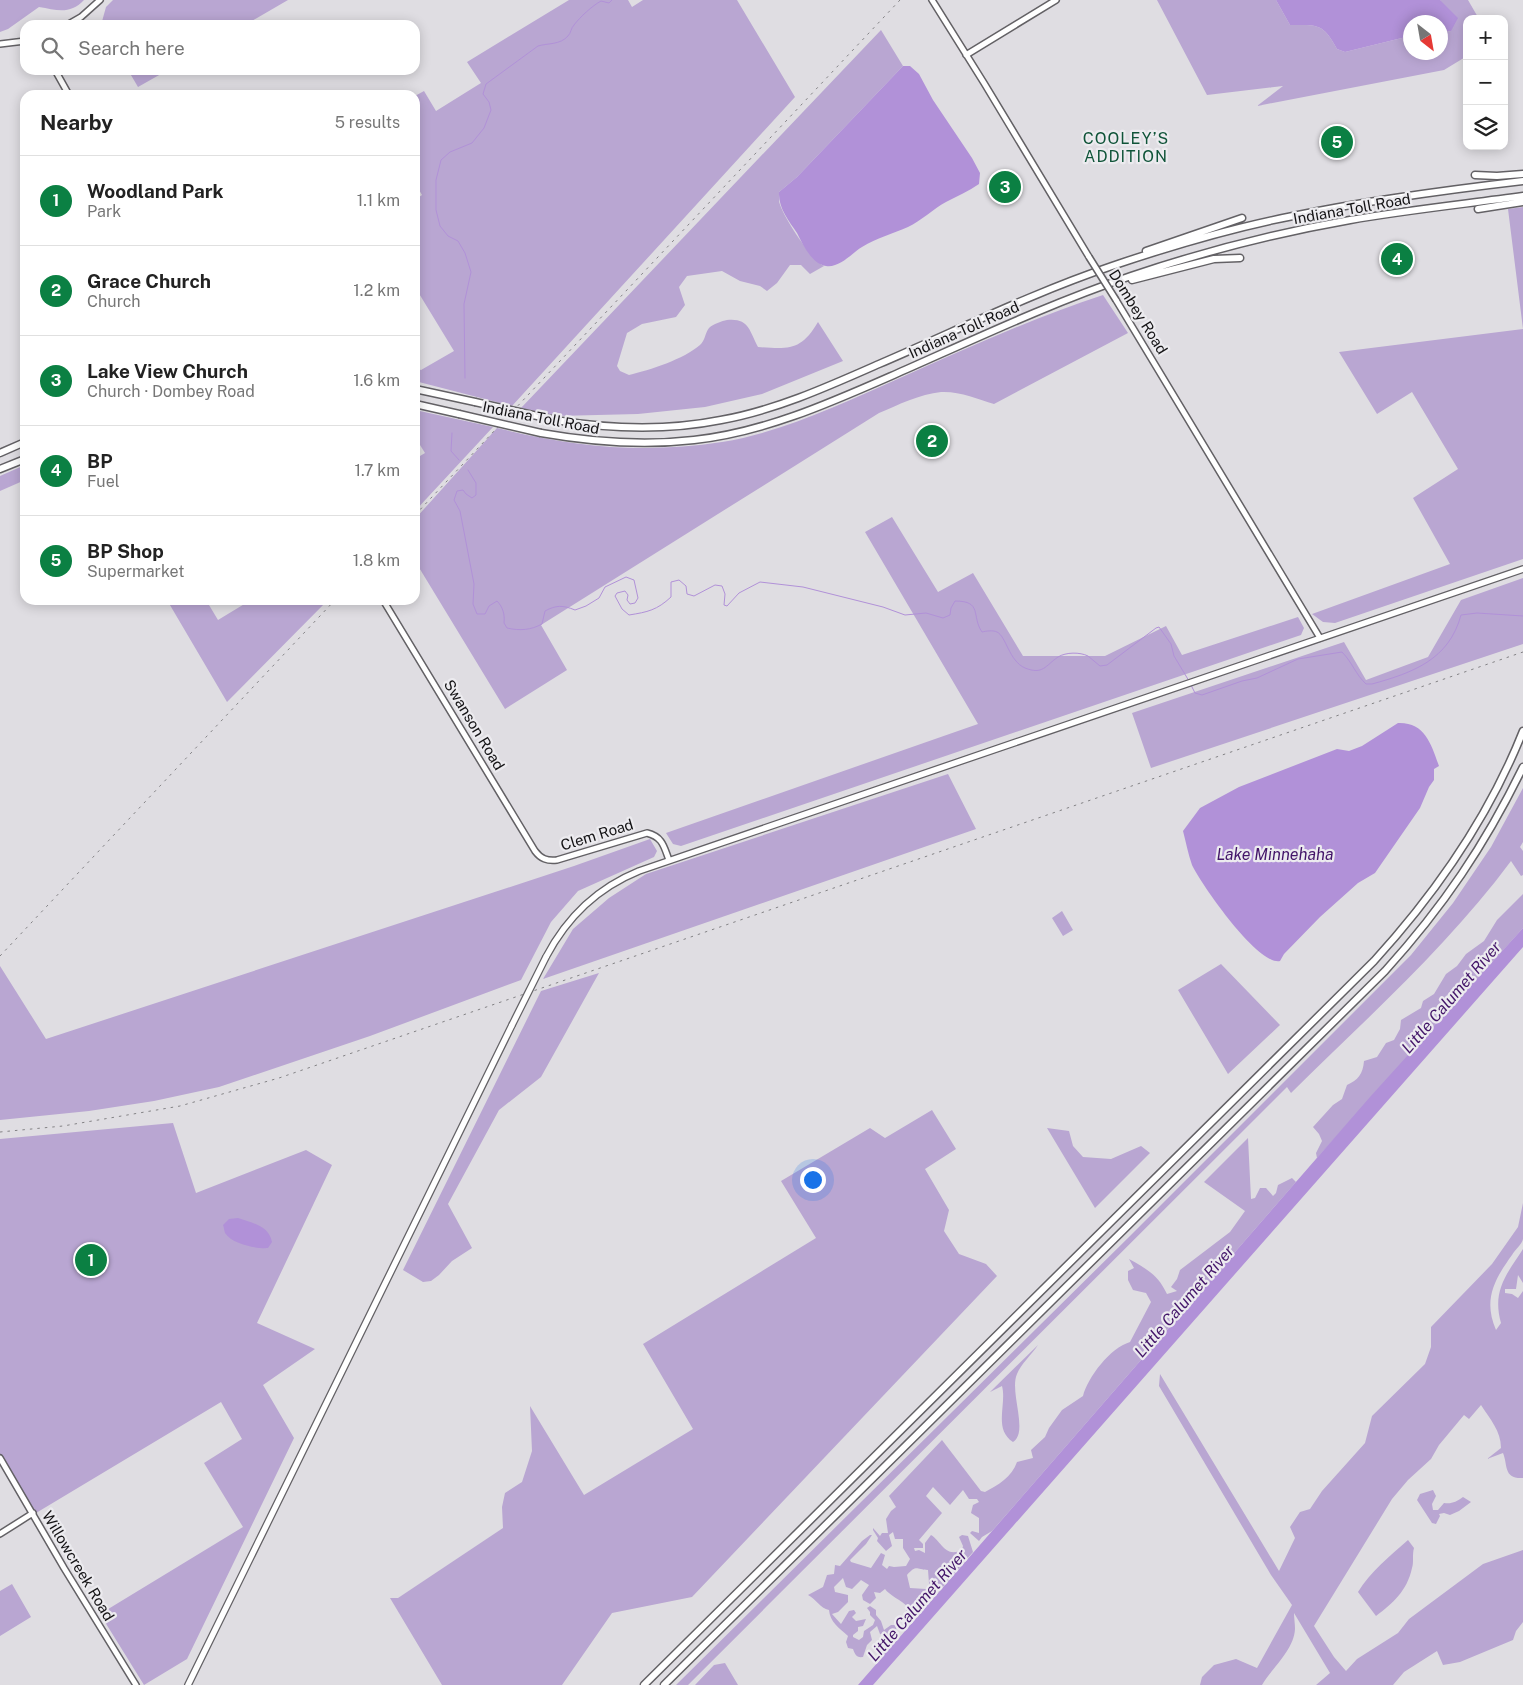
<!DOCTYPE html>
<meta charset="utf-8">
<style>
:root{--surface:#fff;--page:#f6f6f6;--text:#222;--muted:#767676;--line:#e0e0e0;--accent:#0b8043}
body{margin:0;font-family:"Public Sans",sans-serif;background:var(--page);color:var(--text)}
.controls{position:absolute;right:15px;top:15px;display:grid;overflow:hidden;border-radius:10px;box-shadow:0 2px 12px #0003}
.controls button{width:45px;height:45px;display:grid;place-items:center;padding:0;border:0;border-bottom:1px solid var(--line);background:var(--surface);color:var(--text);font:25px sans-serif}
.compass{position:absolute;left:1403px;top:15px;width:45px;height:45px;border-radius:50%;background:var(--surface);box-shadow:0 2px 12px #0003;rotate:149deg}
.you{position:absolute;left:812px;top:1179px;width:18px;height:18px;margin:-12px;border:4px solid #fff;border-radius:50%;background:#1a73e8;box-shadow:0 0 0 8px #1a73e833}
.badge{display:grid;place-items:center;width:32px;height:32px;border-radius:50%;background:var(--accent);color:#fff;font-size:16px;font-weight:700}
.pin{position:absolute;translate:-50% -50%;border:2px solid #fff;box-shadow:0 1px 5px #0006}
.list{margin:0;padding:0;list-style:none}
h2{display:flex;justify-content:space-between;align-items:center;height:65px;margin:0;padding:0 20px;font-size:21px}
h2 small{font-size:16px;font-weight:400;color:var(--muted)}
.list li{display:grid;grid-template-columns:32px 1fr auto;gap:15px;align-items:center;box-sizing:border-box;height:90px;padding:0 20px;border-top:1px solid var(--line)}
.list b{display:block;font-size:19px;white-space:nowrap}
.list p{margin:0;font-size:16px;white-space:nowrap;color:var(--muted)}
.list em{font-size:16px;font-style:normal;color:var(--muted)}
.icon{flex:none;width:28px;height:28px;fill:none;stroke:currentColor;stroke-width:2;stroke-linecap:round;stroke-linejoin:round}
.map{position:relative;flex:none;width:1523px;height:1685px;overflow:hidden}
.search{position:absolute;background:var(--surface);box-shadow:0 2px 12px #0003;left:20px;top:20px;width:400px;height:55px;display:flex;align-items:center;gap:12px;box-sizing:border-box;padding:0 18px;border-radius:15px;color:var(--muted);font-size:19px}
.panel{position:absolute;background:var(--surface);box-shadow:0 2px 12px #0003;left:20px;top:90px;width:400px;height:515px;border-radius:15px}
.map>svg:first-child{display:block}
.green{fill:#b9a6d2}
.water{fill:#b191d8}
.lines{fill:none;stroke-linecap:round;stroke-linejoin:round}
.stream{stroke:#b191d8;stroke-width:1}
.secondary-casing{stroke:#636165;stroke-width:8}
.primary-casing{stroke:#636165;stroke-width:8}
.highway-casing{stroke:#636165;stroke-width:9}
.secondary{stroke:#fff;stroke-width:5}
.primary{stroke:#fff;stroke-width:5.5}
.highway{stroke:#fff;stroke-width:6}
.rail{stroke:#838285;stroke-width:1;stroke-dasharray:2.5 5;stroke-linecap:butt}
.secondary-bridge-casing{stroke:#636165;stroke-width:8;stroke-linecap:butt}
.primary-bridge-casing{stroke:#636165;stroke-width:8;stroke-linecap:butt}
.highway-bridge-casing{stroke:#636165;stroke-width:9;stroke-linecap:butt}
.secondary-bridge{stroke:#fff;stroke-width:5}
.primary-bridge{stroke:#fff;stroke-width:5.5}
.highway-bridge{stroke:#fff;stroke-width:6}
.labels{text-anchor:middle;stroke-width:4.5;stroke-linejoin:round;paint-order:stroke}
.street-label{font-size:15px;fill:#141315;stroke:#ecebef}
.neighbourhood-label{font-size:16px;letter-spacing:1px;fill:#105439;stroke:#ecebef}
.water-label{font-size:16px;font-style:italic;fill:#431569;stroke:#ecebef}
</style>
<div class="map">
<svg width="1523" height="1685" viewBox="0 0 1523 1685">
<rect width="100%" height="100%" fill="#dfdde2"/>
<path class="green" d="M0,0H84C70,15 57,10 39,7L8,29L0,32Z
M113,0H288L245,25H101L106,7Z
M569,0H628L632,7L643,0H737L795,97L512,406L415,381V368L421,370L454,351L415,287V200L422,195L415,183V96L424,91L436,111L481,83L467,62Z
M1157,0H1276L1290,25C1318,25 1323,23 1337,49L1345,52L1410,36V52H1440L1441,32L1451,31L1440,0H1468L1479,19H1467V56L1444,70L1257,106L1283,86L1207,95Z
M881,30L903,66L797,177L779,192C779,195 779,198 779,201C781,214 812,261 824,266L810,274L801,265H790L777,283L767,291L760,286L740,281L722,271L687,276L679,287L685,305L676,317L642,324L627,333L617,366L620,371L629,375C650,370 684,359 700,345C705,341 705,333 709,328C713,324 722,321 727,320C749,318 749,330 758,347C789,349 801,351 818,322L843,361L762,394L705,407L638,414L557,416L521,408Z
M128,70H168L138,87Z
M1523,207V329L1508,209Z
M1103,295L1128,333L994,404C978,399 959,391 941,392C920,394 898,405 879,413L541,625L567,670L505,709L415,561V519L497,428C574,447 643,454 722,442C784,432 843,403 900,378C967,348 1033,318 1103,295Z
M1523,329V559L1335,623L1323,622L1312,614L1450,564L1413,498L1458,469L1412,392L1377,414L1339,352Z
M415,410L493,427L415,511V459L425,453L415,437Z
M25,465V480L0,491V476Z
M892,517L938,592L973,573L1023,656H1105L1166,626L1182,655L1298,617L1304,628L1301,635L681,846L673,844L666,833L978,724L865,532Z
M1523,578V644L1151,768L1132,713L1344,642L1366,680L1428,657L1461,600Z
M167,600H206L218,620L251,600H328L227,702Z
M948,774L976,829L543,979L573,929L609,898L646,874Z
M1523,788V842L1520,847L1523,851V875L1521,876L1511,861C1448,946 1366,1019 1291,1093L1287,1087L688,1685H676L1130,1236L1411,955L1453,903L1491,847Z
M650,839L657,851L654,857L578,891L551,922L521,980L370,1036L219,1087L154,1101L89,1111L0,1120V966L46,1039L574,866Z
M1523,894V928L1317,1158L1316,1153L1322,1141L1319,1134L1313,1127L1333,1105L1342,1099L1347,1085C1358,1080 1363,1074 1364,1061L1377,1057L1386,1043L1394,1040L1400,1029L1401,1020L1421,1008L1423,1001L1434,994L1446,974L1457,966L1466,954L1484,941L1497,920Z
M1062,911L1073,930L1063,936L1052,918Z
M1221,964L1280,1025L1228,1074L1178,990Z
M599,973L541,1077L499,1110L448,1204L472,1248L452,1261L439,1275L431,1281L423,1282L403,1270L541,991Z
M932,1110L956,1149L925,1169L949,1210L944,1231L959,1254L986,1264L997,1276L692,1597L612,1613L562,1685H442L390,1598H398L503,1528L502,1507L505,1493L522,1482L532,1451L530,1406L584,1495L693,1429L643,1344L816,1238L781,1181L870,1128L885,1138Z
M173,1123L196,1193L306,1150L332,1165L257,1323L315,1349L263,1385L294,1438L187,1659L144,1685L100,1614L243,1527L204,1463L242,1439L221,1402L36,1513L0,1455V1139Z
M1047,1128L1069,1131L1073,1146L1083,1157L1111,1159L1141,1146L1150,1153L1095,1208Z
M1248,1138L1251,1199L1255,1198L1260,1188H1266L1273,1196L1276,1193L1278,1185L1292,1178L1296,1182L992,1531L982,1537L979,1541L970,1533L972,1531L979,1533V1518L971,1513L973,1505L979,1502L977,1499H969L963,1490L950,1505L933,1487L926,1496L942,1513L919,1540L923,1544V1548H914L915,1551L919,1550L925,1553V1543L931,1535C942,1542 945,1558 962,1550L963,1546L959,1537L962,1535L968,1536L973,1552L941,1589L936,1592L929,1583L928,1570C916,1570 917,1564 907,1575L910,1588L926,1589L933,1594L930,1597L931,1600L926,1606L920,1609L921,1612L916,1618L907,1619L904,1615L908,1607C901,1600 889,1595 885,1589L880,1593L874,1592L876,1598L870,1604L863,1600L862,1595L869,1585L861,1580L852,1589L846,1587L843,1578L834,1587L835,1592L848,1595V1602L838,1612L832,1614L841,1624L849,1611L854,1610L856,1613L852,1617L856,1621L866,1619L863,1626L858,1627V1631L853,1635V1637L859,1640L863,1637L864,1631L873,1625L875,1620L870,1615V1612L867,1608L870,1606L876,1610V1615L881,1621L884,1630L891,1625H897L896,1630L890,1635L889,1639L891,1642L892,1657L877,1654L882,1652L883,1648L881,1642L884,1641V1635L880,1634L877,1626L870,1632L872,1640L867,1645L863,1657C856,1658 855,1654 853,1649L848,1648L846,1642L848,1636C839,1628 830,1622 829,1610C820,1608 816,1599 808,1595L823,1587L827,1575L834,1574L835,1565L840,1566L862,1541L870,1535H872L866,1544L850,1560L851,1562L871,1568L881,1553L885,1555L882,1565L887,1569L889,1566L894,1567L906,1566L910,1559L903,1548V1539H895L893,1532L889,1535L892,1546L886,1551L877,1541L878,1538L873,1530V1528L880,1536L882,1533H888L886,1519L891,1511L896,1507L889,1496L942,1440L981,1491L985,1492C998,1485 1012,1477 1017,1462L1033,1458L1031,1450L1045,1437L1049,1428L1062,1410L1083,1396C1088,1377 1110,1348 1130,1342L1151,1302L1146,1293L1133,1290L1128,1280V1271L1134,1268L1129,1259C1147,1269 1158,1275 1167,1294L1177,1291L1171,1287L1177,1279L1180,1270L1230,1232L1245,1211L1204,1182Z
M1523,1203C1523,1214 1523,1228 1523,1239C1522,1244 1515,1250 1512,1255C1494,1280 1483,1300 1496,1330L1501,1323C1492,1291 1506,1275 1523,1249V1283L1518,1275L1516,1289H1505V1293L1512,1294L1518,1298L1523,1291V1478C1503,1479 1508,1465 1503,1453L1487,1459L1501,1448C1501,1431 1490,1419 1481,1405L1469,1419L1464,1415L1439,1445L1431,1459L1408,1480L1392,1499L1314,1626L1334,1657L1346,1671L1357,1659L1398,1633L1409,1619L1483,1564L1523,1550V1622L1516,1631L1513,1640L1460,1662L1443,1665L1437,1651L1404,1672L1393,1685H1316L1330,1673L1294,1613C1294,1618 1295,1624 1295,1629C1294,1650 1272,1668 1262,1685H1200L1202,1677L1214,1665L1236,1659L1257,1668L1292,1605L1271,1575L1159,1386L1160,1374L1279,1571L1295,1538L1290,1527L1300,1512L1310,1509L1322,1491L1365,1443L1372,1416L1425,1364L1431,1347V1327L1492,1264L1518,1227Z
M1038,1345C1032,1354 1021,1364 1017,1374C1009,1392 1029,1432 1013,1442C993,1429 1007,1404 1002,1386L990,1392Z
M1433,1490L1436,1496L1432,1504L1433,1510H1438L1444,1503C1452,1504 1456,1502 1463,1497L1471,1502L1459,1511L1450,1515L1444,1513L1439,1514L1440,1516L1436,1524L1432,1523L1417,1500L1420,1494Z
M1408,1540L1414,1548C1412,1555 1414,1562 1412,1568C1407,1591 1393,1603 1376,1616L1358,1592C1370,1572 1390,1556 1408,1540Z
M12,1584L31,1617L0,1636V1591Z
M725,1663L738,1685H695L714,1665Z"/>
<path class="water" d="M1276,0H1440L1458,18L1451,31L1441,32L1440,22H1410V36L1345,52L1337,49C1323,23 1318,25 1290,25Z
M903,66H910L919,74L933,100L972,158L980,173L979,184C969,191 957,196 946,202C933,209 921,221 908,227C892,234 877,238 862,247C852,253 840,268 826,266C812,264 803,245 797,233C789,221 778,208 779,192L797,177Z
M1398,723C1425,722 1431,744 1439,766L1434,769V780L1429,787L1420,808L1375,873L1358,883L1320,917L1284,954L1280,961C1258,966 1201,884 1192,865C1188,854 1186,842 1183,831L1200,808L1239,787L1337,749L1349,751L1362,746Z
M1523,928V947L873,1685H858L1370,1097Z
M238,1218C253,1223 269,1226 272,1242L268,1248C256,1249 232,1244 225,1233C224,1230 224,1227 223,1225L229,1219Z"/>
<g class="lines">
<path class="stream" d="M465,378L464,304L471,272L465,253L458,241L448,236L440,226L436,210V180L441,160L450,152L472,143L484,128L491,110L489,102L483,94L486,84L538,46C548,43 560,45 568,36C571,33 571,28 574,25C580,17 592,6 601,1L609,3L612,0
M452,433L451,451L459,460
M468,470L476,483V495L472,498L466,494L463,490L457,491L454,500L460,511L474,584L473,604L477,614H485L489,606L497,601C503,607 505,615 504,623L507,628C520,631 531,630 542,624L545,611C556,605 563,605 575,610L586,606L599,598L605,587L626,577L634,580L638,598L635,603L630,604L627,600L628,595L625,591L617,593L615,596L622,609L629,615C648,612 657,610 671,597V582L679,580L686,586L687,594L694,596L715,585L722,586L725,594L724,605L727,606L739,593L760,582L803,587L883,607L905,615L926,613L943,618L950,615L951,608L955,601C983,601 971,616 982,632C986,631 993,630 997,632C1006,636 1009,661 1025,668C1043,675 1045,666 1058,657C1066,652 1080,652 1088,656C1092,659 1096,663 1100,666L1107,665L1156,628L1159,627L1171,644L1174,656L1189,681
M1191,685L1195,693L1202,695L1242,681L1257,678L1298,659L1342,652C1352,662 1356,675 1366,684H1372C1412,673 1449,660 1461,615L1477,613L1523,616"/>
<g class="secondary-casing">
<path id="secondary" d="M932,0L984,83L1089,257
M67,25L81,17L100,0
M0,44L25,41
M966,55L1056,0
M55,70L69,95
M1116,300L1320,638
M383,600L535,851C541,859 547,861 557,860L647,833C663,837 664,847 669,860
M0,1458L64,1568L136,1685
M0,1534L33,1513"/>
</g>
<g class="primary-casing">
<path id="primary" d="M546,957C567,917 597,888 639,871L1523,569
M188,1685L512,1025"/>
</g>
<g class="highway-casing">
<path id="highway" d="M1475,175L1497,176L1523,174
M1478,209L1523,202
M1146,251L1242,218
M1132,280L1214,259L1240,258
M415,389L475,402
M415,404L459,414
M555,420C610,429 666,431 721,420C776,410 827,387 879,364C956,331 1032,293 1112,266C1171,246 1231,228 1293,216C1369,200 1446,190 1523,181
M541,433C592,442 642,446 694,440C766,432 832,402 898,373C975,339 1051,303 1131,276C1202,252 1276,233 1350,220C1407,210 1465,204 1523,196
M0,453L25,442
M0,469L25,459
M644,1685L1374,961C1436,893 1489,817 1523,731
M664,1685L1385,971C1443,907 1485,845 1523,767"/>
</g>
<use href="#secondary" class="secondary"/>
<use href="#primary" class="primary"/>
<use href="#highway" class="highway"/>
<path class="rail" d="M415,515L900,0
M0,956L335,600
M0,1132L63,1126L180,1106L279,1078L1523,652"/>
<g class="secondary-bridge-casing">
<path id="secondary-bridge" d="M1089,257L1116,300"/>
</g>
<g class="primary-bridge-casing">
<path id="primary-bridge" d="M512,1025L546,957"/>
</g>
<g class="highway-bridge-casing">
<path id="highway-bridge" d="M475,402L555,420
M459,414L541,433"/>
</g>
<use href="#secondary-bridge" class="secondary-bridge"/>
<use href="#primary-bridge" class="primary-bridge"/>
<use href="#highway-bridge" class="highway-bridge"/>
</g>
<g class="labels">
<g class="street-label">
<text transform="translate(1352 209) rotate(-10)" y="5">Indiana Toll Road</text>
<text transform="translate(1138 312) rotate(58)" y="5">Dombey Road</text>
<text transform="translate(964 330) rotate(-24)" y="5">Indiana Toll Road</text>
<text transform="translate(541 418) rotate(11)" y="5">Indiana Toll Road</text>
<text transform="translate(474 725) rotate(59)" y="5">Swanson Road</text>
<text transform="translate(597 835) rotate(-17)" y="5">Clem Road</text>
<text transform="translate(78 1566) rotate(59)" y="5">Willowcreek Road</text>
</g>
<g class="neighbourhood-label">
<text x="1126" y="144">COOLEY’S<tspan x="1126" dy="18">ADDITION</tspan></text>
</g>
<g class="water-label">
<text x="1275" y="860">Lake Minnehaha</text>
<text transform="translate(1451 997) rotate(-49)" y="6">Little Calumet River</text>
<text transform="translate(1184 1301) rotate(-49)" y="6">Little Calumet River</text>
<text transform="translate(917 1605) rotate(-49)" y="6">Little Calumet River</text>
</g>
</g>
</svg>
<div class="controls">
<button>+</button>
<button>−</button>
<button><svg class="icon" aria-label="layers" viewBox="0 0 24 24"><path d="M12 4l9 5-9 5-9-5zM3 14l9 5 9-5"/></svg></button>
</div>
<svg class="compass" viewBox="-18 -18 36 36"><path d="M0-13l5 13h-10z" fill="#e53935"/><path d="M0 13l5-13h-10z" fill="#767676"/></svg>
<div class="you"></div>
<div class="pin badge" style="left:91px;top:1260px">1</div>
<div class="pin badge" style="left:932px;top:441px">2</div>
<div class="pin badge" style="left:1005px;top:187px">3</div>
<div class="pin badge" style="left:1397px;top:259px">4</div>
<div class="pin badge" style="left:1337px;top:142px">5</div>
<div class="search"><svg class="icon" aria-label="search" viewBox="0 0 24 24"><circle cx="10" cy="10" r="6"/><path d="M15 15l6 6"/></svg>Search here</div>
<section class="panel">
<h2>Nearby<small>5 results</small></h2>
<ul class="list">
<li><span class="badge">1</span><div><b>Woodland Park</b><p>Park</p></div><em>1.1 km</em></li>
<li><span class="badge">2</span><div><b>Grace Church</b><p>Church</p></div><em>1.2 km</em></li>
<li><span class="badge">3</span><div><b>Lake View Church</b><p>Church · Dombey Road</p></div><em>1.6 km</em></li>
<li><span class="badge">4</span><div><b>BP</b><p>Fuel</p></div><em>1.7 km</em></li>
<li><span class="badge">5</span><div><b>BP Shop</b><p>Supermarket</p></div><em>1.8 km</em></li>
</ul>
</section>
</div>
